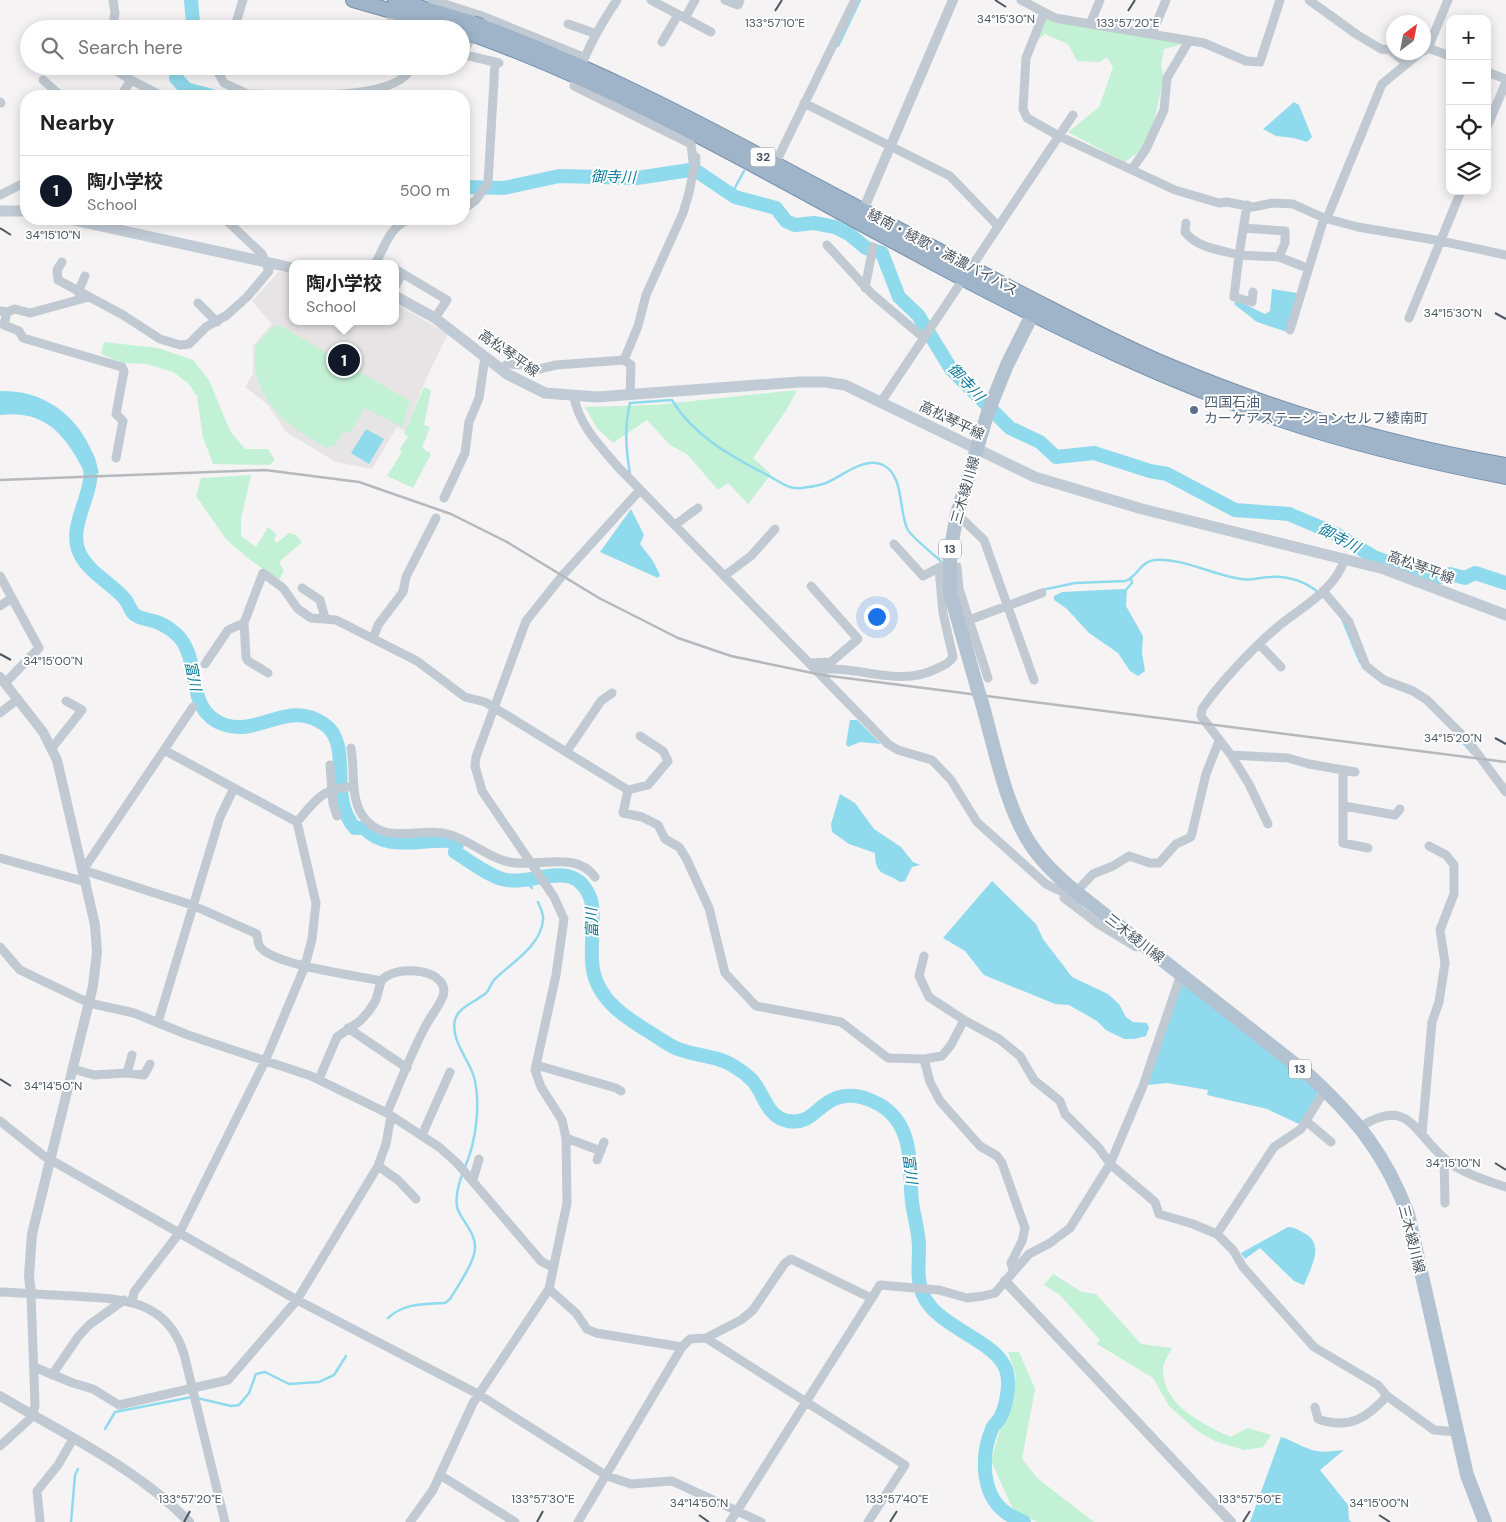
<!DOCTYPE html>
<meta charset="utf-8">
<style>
:root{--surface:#fff;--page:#f2f2f2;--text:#222;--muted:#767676;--line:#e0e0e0;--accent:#111827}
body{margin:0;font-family:"DM Sans","Noto Sans JP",sans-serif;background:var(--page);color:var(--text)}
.controls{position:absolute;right:15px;top:15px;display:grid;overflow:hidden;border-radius:10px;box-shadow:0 2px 12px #0003}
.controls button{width:45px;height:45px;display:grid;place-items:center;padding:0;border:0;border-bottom:1px solid var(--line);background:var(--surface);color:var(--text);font:25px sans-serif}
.compass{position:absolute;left:1386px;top:15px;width:45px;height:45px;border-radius:50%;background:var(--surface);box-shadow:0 2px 12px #0003;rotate:32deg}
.you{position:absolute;left:876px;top:616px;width:18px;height:18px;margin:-12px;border:4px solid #fff;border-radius:50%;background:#1a73e8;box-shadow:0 0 0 8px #1a73e833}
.badge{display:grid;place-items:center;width:32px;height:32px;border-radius:50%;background:var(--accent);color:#fff;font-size:16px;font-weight:700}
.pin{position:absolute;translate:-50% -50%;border:2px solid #fff;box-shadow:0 1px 5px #0006}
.popup{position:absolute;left:289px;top:260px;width:110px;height:65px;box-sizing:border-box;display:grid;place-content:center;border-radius:10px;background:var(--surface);filter:drop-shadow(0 1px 4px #0005);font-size:16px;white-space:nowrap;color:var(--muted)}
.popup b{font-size:19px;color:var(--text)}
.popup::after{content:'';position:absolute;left:50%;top:100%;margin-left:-10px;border:10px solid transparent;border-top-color:var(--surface)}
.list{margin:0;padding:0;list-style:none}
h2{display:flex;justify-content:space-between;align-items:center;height:65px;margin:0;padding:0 20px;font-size:21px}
h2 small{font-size:16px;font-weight:400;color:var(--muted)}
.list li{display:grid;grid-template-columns:32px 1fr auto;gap:15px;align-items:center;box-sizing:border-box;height:70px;padding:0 20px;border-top:1px solid var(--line)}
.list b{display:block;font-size:19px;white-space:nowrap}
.list p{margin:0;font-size:16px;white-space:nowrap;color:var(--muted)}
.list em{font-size:16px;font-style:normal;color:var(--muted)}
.icon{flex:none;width:28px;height:28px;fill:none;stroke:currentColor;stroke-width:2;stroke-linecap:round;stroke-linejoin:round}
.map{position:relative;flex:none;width:1506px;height:1522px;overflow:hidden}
.search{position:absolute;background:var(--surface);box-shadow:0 2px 12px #0003;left:20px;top:20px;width:450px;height:55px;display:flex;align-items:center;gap:12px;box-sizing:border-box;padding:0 18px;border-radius:28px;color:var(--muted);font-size:19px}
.panel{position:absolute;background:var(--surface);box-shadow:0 2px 12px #0003;left:20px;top:90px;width:450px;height:135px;border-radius:20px}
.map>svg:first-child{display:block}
.education{fill:#e6e4e5}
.green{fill:#c3f1d5}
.water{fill:#90daee}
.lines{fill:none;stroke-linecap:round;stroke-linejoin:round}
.stream{stroke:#90daee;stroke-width:2.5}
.river{stroke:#90daee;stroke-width:14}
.trunk-casing{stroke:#7690ad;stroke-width:16}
.minor{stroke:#c1cad2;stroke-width:9}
.tertiary{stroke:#c1cad2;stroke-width:10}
.secondary{stroke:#c1cbd6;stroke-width:11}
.primary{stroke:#b3c2d1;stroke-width:14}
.trunk{stroke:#9fb4c9;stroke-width:14}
.rail{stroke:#b5b8bd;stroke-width:2.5}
.trunk-bridge-casing{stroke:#7690ad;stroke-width:16;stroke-linecap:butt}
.primary-bridge{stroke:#b3c2d1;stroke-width:14}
.trunk-bridge{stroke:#9fb4c9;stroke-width:14}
.ticks{fill:none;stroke:#4a5661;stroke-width:2}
.service-dot{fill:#5c6f8a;stroke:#fff;stroke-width:2}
.labels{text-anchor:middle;stroke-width:4;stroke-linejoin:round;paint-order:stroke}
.shield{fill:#fff;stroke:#808990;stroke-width:1}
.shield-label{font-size:12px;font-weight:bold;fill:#4a5661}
.street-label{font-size:14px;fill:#4a5661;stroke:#fff}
.service-label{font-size:14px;fill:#4e5e75;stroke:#fff;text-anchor:start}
.water-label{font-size:15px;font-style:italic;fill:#0c7c9b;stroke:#fff}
.ticks-label{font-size:12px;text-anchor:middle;fill:#4a5661;stroke:#fff;stroke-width:4;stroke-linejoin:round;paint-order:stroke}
</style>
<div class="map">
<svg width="1506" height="1522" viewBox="0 0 1506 1522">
<rect width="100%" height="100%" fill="#f5f3f3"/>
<path class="education" d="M279,271L293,274V321H395V303L448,334L426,379L405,431L397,427L372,469L336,462L286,432L268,405L245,387L253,374V346L272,324L252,301Z"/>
<path class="green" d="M1046,17L1183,44L1164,49L1161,66L1164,76L1154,122L1143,149L1125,162L1068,132L1099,107L1113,68L1107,57L1100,62L1077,61L1068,44L1045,34L1035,43Z
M279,325L410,401L402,427L364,408L350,433L344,431L335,445L327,448C295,429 265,413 256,372C254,364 256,354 256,345L272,328Z
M104,342L158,348L193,360L209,380L230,431L245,449H268L275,460L269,465L213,464L203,437L197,396L188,383L173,372L146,364L123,363L101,354Z
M424,387L431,390L424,425L430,427L422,448L431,454L413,488L387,476L402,452L399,450L408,437L404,433Z
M797,390L787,409L753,458L771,474L748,504L728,483L718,490L687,454L670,445L647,420L613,443L597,428L585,407L654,405Z
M251,475L241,519V536L256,547L268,527L276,534L274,540L277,543L289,533L296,535L302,542L279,562L284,571L279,580L249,559L226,539L196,496L201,478Z
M1053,1274L1082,1292L1096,1294L1141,1344L1172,1348C1169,1354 1163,1363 1163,1369C1162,1405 1204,1425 1231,1437L1247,1428L1271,1435L1263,1447L1244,1450L1215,1441L1196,1430L1169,1406L1153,1378L1097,1344L1100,1340L1060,1295L1044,1285Z
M1008,1352H1019L1035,1389L1022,1459L1037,1478L1094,1522H1037L1013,1509L991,1461L1016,1376Z"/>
<path class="water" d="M1294,102L1299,105L1312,137L1307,142L1294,138L1276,136L1263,129Z
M1272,289L1297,293L1287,332L1257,322L1234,304L1236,300L1265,314L1270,311Z
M0,391C51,389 88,425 99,473H85C66,436 46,409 0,415Z
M366,429L384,439L369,464L351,453Z
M631,509L644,535L640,544L653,561L660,575L658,578L600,552Z
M1124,589L1127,590L1126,606L1143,636L1142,653L1145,671L1138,676L1130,671L1118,653L1089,633L1067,609L1054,600V596L1062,592Z
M850,720H857L881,744L860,742L848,747L846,744Z
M840,794L855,803L874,829L901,847L913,862L920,865L912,867L905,881L900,882C885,871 875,877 875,853L849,844L832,832L831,824Z
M992,881L1036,924L1043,939L1072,977L1108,994L1119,1004L1126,1017L1133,1022L1147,1023L1149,1028L1146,1036L1134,1039H1124L1106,1030L1097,1021L1069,1005L1055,1004L984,975L965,951L943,938Z
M1182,982L1317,1088V1097L1299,1124L1267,1109L1207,1095L1208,1090L1167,1083L1148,1085L1176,995Z
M1288,1227C1295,1227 1300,1231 1306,1234C1325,1246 1310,1269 1304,1285L1294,1281L1260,1248L1245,1259L1241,1253Z
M1281,1437C1291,1440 1298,1445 1307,1448C1319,1454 1332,1451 1344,1450L1320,1470L1348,1505L1349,1520L1352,1522H1250Z"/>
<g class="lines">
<path class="stream" d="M838,46L860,0
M731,195L744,171
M630,474C626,449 624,428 630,403L672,400C694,437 733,457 769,476C779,481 789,490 801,488C809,487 819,486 826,483C842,476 865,456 883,465C905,476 898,512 908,530C912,537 934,555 941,561
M1042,590L1075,583L1125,581C1138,577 1140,561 1155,560C1184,558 1212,575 1241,579C1251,581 1261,577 1271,577C1288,576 1305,582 1318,592
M1124,592L1132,583L1131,579
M1343,621L1360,662
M1459,738L1472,753
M526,881L532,888
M465,1167C476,1142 481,1104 474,1077C469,1060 450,1039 455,1020C458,1007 477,1001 486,993C490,989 491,982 496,978C513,962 541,945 543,920C544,914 540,907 538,902
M388,1318C404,1303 424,1304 445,1303L450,1299C457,1287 475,1262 475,1248C476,1234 463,1222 458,1210C454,1200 459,1182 463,1172
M197,1398L231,1406L239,1405L249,1393L256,1374L265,1372L289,1384L319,1382L334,1375L346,1356
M105,1429L115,1412L192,1397
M71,1522L75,1475L78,1469"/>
<path class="river" d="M191,29L193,22L191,0
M178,66L176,78L186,89L212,96
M464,187L504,188L559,176L637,178L690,170L698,172L735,197L776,208L786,221L795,225L814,223L835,227L849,234L866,248L882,253L899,297L918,315L951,369L1010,428L1040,442L1056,457L1094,453L1150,471L1167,474L1235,510L1289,514L1336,534L1374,557L1434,579L1450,574L1465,578L1475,573L1506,583
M87,457C102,489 63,524 81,556C91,574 111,583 124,598C128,602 130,610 134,614C141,620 151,619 159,623C165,625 176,633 180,638C202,665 184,711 225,725C259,736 289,699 324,724C354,744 327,797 355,828H364C387,852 420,839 449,841L457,844L455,852C470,861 485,874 502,879C533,888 575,854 591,900C596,923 589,947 593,970C599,1002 628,1019 654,1035C662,1040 670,1046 678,1049C696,1056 720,1056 735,1067C742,1071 748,1076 753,1081C765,1096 767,1117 788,1121C809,1125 816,1108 832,1100C856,1088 888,1104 900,1125C913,1148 909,1176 912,1202C914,1217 919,1232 919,1248C919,1265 916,1281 924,1297C941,1330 1000,1341 1007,1373C1010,1386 1006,1407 1000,1418C998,1422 993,1425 992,1429C981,1454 981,1493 1004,1511C1009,1516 1018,1519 1024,1522"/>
<g class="trunk-casing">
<path id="trunk" d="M353,0L455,29
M395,0L473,23
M481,26C591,66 694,120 796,175C871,215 945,254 1020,293C1069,318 1117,344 1167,365C1276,411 1389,445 1506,465
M477,36C647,98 802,194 962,278C1065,332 1171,383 1282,420C1355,445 1430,462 1506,477"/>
</g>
<path class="minor" d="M432,0L482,16L583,57
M617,0C598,28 584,54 574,86L691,144L693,161L696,163
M651,0L711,32
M725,0L738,5L740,0
M1021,0L1055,18L1204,43L1246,61L1260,62L1280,0
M1309,0L1356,34L1381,49L1390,50L1406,63
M1044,13L1026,58L1023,109L1027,118L1059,136L1175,190L1219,203L1227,202L1253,207L1273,203L1293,204L1324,218L1358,227L1441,241L1506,255
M685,18L695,0
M568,24L594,33
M1090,24L1100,0
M112,29L115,13L113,0
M234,29L243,0
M389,29L394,10
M1152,34L1166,0
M662,42L678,15
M1428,48L1450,56
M1424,51L1428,48L1448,0
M461,54L499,63
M463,54L474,32
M108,66L131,80L121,96
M222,66L219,74L224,83L248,94
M1487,72L1506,79
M43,80L61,96
M131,80L162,96
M248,96V94C284,94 398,104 412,66
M0,102L1,103
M804,103L950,176L998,226
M1487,127L1506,82
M775,164L855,0
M1132,169L1146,149L1164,110L1167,78L1189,41
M0,195L26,182
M1247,205L1239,255L1279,257L1302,266
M464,209L476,200L488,183L495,63
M1327,218L1382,84L1421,52
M1186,223L1185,232C1197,248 1221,250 1239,255L1234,297L1252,302L1253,292
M1243,228L1285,231V243L1279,257
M827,245L872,294L924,338
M62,262L57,270L58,280L123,315L160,339L180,345L189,344L206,327L227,315L247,297L269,271L262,254L225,219
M375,264C386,245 388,229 409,219
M395,269L447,300L435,318
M395,287L402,273
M865,288L873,247
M78,292L85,276
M198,303L217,322
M0,311L7,312L15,309L30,313L89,297
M7,312L4,325L19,331L23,338L122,367L124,371L116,414L123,421L116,458
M1409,318L1461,191
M1290,330L1324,218
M624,360L638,326L646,295L683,213L689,193L696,157
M501,369L508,364L522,365L535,370L556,365L624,360L631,365L630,395
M574,397C579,425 600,446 618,467L888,744L898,750L932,760L951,780L977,822L1046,884L1081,901
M881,402L1073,115
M444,498L465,453L469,422L479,398L485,357
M957,514L984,540L1034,680
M675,525L698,508
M894,544L923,576L942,566
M949,567H957L959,589L969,620
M0,576L39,648L5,683
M724,576L751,556L775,529
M811,586L858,639L831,662L811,663
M302,588L320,600L325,618
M1323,591L1349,622L1366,666L1384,680L1413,691L1427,700L1468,741L1506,792
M0,606L12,598
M373,639L378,625L403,592L406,577L436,518
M1259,644L1281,667
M205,664L228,630L244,623
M817,670C859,664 898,689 938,668C945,665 949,663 953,657L943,613L939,568
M268,673L248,661L246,657L244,623L263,573L283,588L298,609L311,618L336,620L350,627L417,661L465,697L485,702L628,790L623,813L642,817L658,825L665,839L679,847L686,858L709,908L725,973L756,1006L841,1022L888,1058L924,1059L930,1082L940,1101L980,1146L997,1156L1002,1163L1025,1228L1022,1241L1011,1263L1013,1270
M988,678L969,620L1042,593
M193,707L83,870L192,905L257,934C258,939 257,944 261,948C278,966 354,975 381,981C396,963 451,969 443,996C439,1007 429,1018 424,1029C410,1056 399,1085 387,1113
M0,713L18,699
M52,748L82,710L66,701
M351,748C355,769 350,796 362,815C385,848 419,825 451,835C471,841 488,858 509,862C538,868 575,850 595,877
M567,751L601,701L612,693
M1231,755L1288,758L1309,764L1355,772
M330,765L333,804L337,816
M1343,770V843L1368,848
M628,790L648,785L668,761L663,751L640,736
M1344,806L1395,815L1400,809
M297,822C317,798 322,789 354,786
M1268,824L1249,784L1231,755L1201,716L1202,709C1219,684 1251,650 1274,630C1299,608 1335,592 1345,558
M0,858L86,882
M1076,892L1093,874L1113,866L1129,856L1150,863H1159L1176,844L1191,837L1206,774L1219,741
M1064,898L1098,924L1136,947
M0,947L20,970L89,1003L134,1013L188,1035L311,1076L387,1113L439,1147L457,1163L541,1261L552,1267
M924,956L919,976L929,997L964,1020L999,1039L1020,1056L1034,1080L1060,1101L1065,1114L1099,1148L1110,1164L1155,1202L1159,1214L1193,1224L1217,1234L1233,1250L1243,1267L1314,1347L1378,1385L1387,1396L1434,1430L1457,1432
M158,1022L220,817L234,788
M348,1028L407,1068
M924,1059L942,1056L951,1045L964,1020
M536,1065L616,1088L621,1091
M73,1069L94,1075L127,1073L144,1075L150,1064
M127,1073L132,1055
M319,1079L337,1037L360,1021L369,1011L376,1000L381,981
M0,1121L44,1156L297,1300L478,1394L607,1476L631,1484L672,1481L761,1522
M1306,1121L1331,1142
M1360,1127C1408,1097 1412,1130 1444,1158C1461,1173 1485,1180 1506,1187
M1422,1134L1432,1022L1439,1002L1445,963L1440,930L1454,894V865L1446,855L1429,846
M422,1135L450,1072
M566,1138L601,1151
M1444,1158L1445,1203
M597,1160L604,1142
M378,1166L398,1180L416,1199
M473,1180L479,1159
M1217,1234L1274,1147L1301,1129L1325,1090
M549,1289L576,1313L587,1329L596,1333L682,1347L690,1339L706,1338L905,1465L868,1522
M0,1292C25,1293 49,1295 74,1296C122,1299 167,1299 184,1354L225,1522
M132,1302L134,1292L180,1232L266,1059L305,966L312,939L316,903L297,822L164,750
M706,1338L741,1320L753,1310L785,1263L791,1259L871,1298
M34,1367L73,1383L93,1389L119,1405L228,1380L297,1300L378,1166L386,1144L391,1116
M52,1375L78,1337L89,1325L124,1300
M1315,1407L1318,1419C1349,1430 1367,1418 1387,1396
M0,1446L33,1416L35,1405L31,1294
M440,1475L515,1522
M40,1522L37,1491L58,1465L73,1439
M410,1522L433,1490L473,1403L549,1289L567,1203L566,1138L562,1120L541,1087L535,1070L556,975L564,919L554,897L482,791L475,766L476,757L526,621L562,576L640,490
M578,1522L682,1347
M730,1522L880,1285L939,1290L967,1298L983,1296L995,1293L1029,1254L1050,1243L1070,1228L1110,1164L1143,1086L1181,974"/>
<path class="tertiary" d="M861,215L953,0
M0,677L43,732L57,760L95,925L97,952L93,986L32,1234L29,1276L31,1294
M1005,1281L1231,1522
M0,1396C62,1433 140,1470 189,1522"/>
<path class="secondary" d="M0,211H26
M69,219L293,268
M395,296L435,318L507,374L545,393L597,397L799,382H825L845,385L1035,477L1142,509L1384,569L1506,615"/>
<path class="primary" d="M977,687L950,592V552L957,514L988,412L1007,365L1037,305
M982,703C994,746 1006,808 1031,845C1043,863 1059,878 1076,892L1310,1076C1357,1120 1384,1152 1408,1214L1467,1475L1485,1522"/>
<use href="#trunk" class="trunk"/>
<path class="rail" d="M0,480L265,470L359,482L451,514L507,542L599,598L678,638L731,656L822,675L1506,762"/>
<g class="trunk-bridge-casing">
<path id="trunk-bridge" d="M473,23L481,26
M468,33L477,36"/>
</g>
<path class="primary-bridge" d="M977,687L982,703"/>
<use href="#trunk-bridge" class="trunk-bridge"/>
</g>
<path class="ticks" d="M995,0L1006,7M775,11L782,0M1128,11L1135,0M0,228L11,235M1495,313L1506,319M0,654L11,660M1495,738L1506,744M0,1079L11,1086M1495,1163L1506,1170M699,1515L709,1522M1379,1515L1390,1522M184,1522L190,1511M537,1522L543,1511M890,1522L897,1511M1243,1522L1250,1511"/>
<circle class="service-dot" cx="1194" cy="410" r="5"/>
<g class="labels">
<g class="shield">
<rect x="750.5" y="147.5" width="25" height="19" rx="4"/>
<rect x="939" y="539.5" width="22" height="19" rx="4"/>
<rect x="1289" y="1059.5" width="22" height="19" rx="4"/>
</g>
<g class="shield-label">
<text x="763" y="161">32</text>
<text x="950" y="553">13</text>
<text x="1300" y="1073">13</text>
</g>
<g class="street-label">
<text transform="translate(943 252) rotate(28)" y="5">綾南・綾歌・満濃バイパス</text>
<text transform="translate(509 353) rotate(35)" y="5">高松琴平線</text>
<text transform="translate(952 420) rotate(26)" y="5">高松琴平線</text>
<text transform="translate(965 490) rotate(-74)" y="5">三木綾川線</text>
<text transform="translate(1421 567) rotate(20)" y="5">高松琴平線</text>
<text transform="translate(1135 938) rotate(38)" y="5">三木綾川線</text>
<text transform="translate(1412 1239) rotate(76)" y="5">三木綾川線</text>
</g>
<g class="service-label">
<text x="1204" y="407">四国石油<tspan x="1204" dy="16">カーケアステーションセルフ綾南町</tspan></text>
</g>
<g class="water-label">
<text transform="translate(613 177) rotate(1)" y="5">御寺川</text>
<text transform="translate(966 382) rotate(47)" y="5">御寺川</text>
<text transform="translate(1339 538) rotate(28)" y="5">御寺川</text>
<text transform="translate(193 676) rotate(78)" y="5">富川</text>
<text transform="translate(592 923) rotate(-92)" y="5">富川</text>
<text transform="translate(910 1169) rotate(83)" y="5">富川</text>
</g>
</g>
<g class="ticks-label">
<text x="1006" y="23">34°15'30"N</text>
<text x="775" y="27">133°57'10"E</text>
<text x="1128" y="27">133°57'20"E</text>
<text x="53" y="239">34°15'10"N</text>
<text x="1453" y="317">34°15'30"N</text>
<text x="53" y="665">34°15'00"N</text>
<text x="1453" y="742">34°15'20"N</text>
<text x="53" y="1090">34°14'50"N</text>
<text x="1453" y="1167">34°15'10"N</text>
<text x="190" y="1503">133°57'20"E</text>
<text x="543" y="1503">133°57'30"E</text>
<text x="897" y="1503">133°57'40"E</text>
<text x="1250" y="1503">133°57'50"E</text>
<text x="699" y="1507">34°14'50"N</text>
<text x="1379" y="1507">34°15'00"N</text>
</g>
</svg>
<div class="controls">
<button>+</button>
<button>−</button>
<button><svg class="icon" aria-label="locate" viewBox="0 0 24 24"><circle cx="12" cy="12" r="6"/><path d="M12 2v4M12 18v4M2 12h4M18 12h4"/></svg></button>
<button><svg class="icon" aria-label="layers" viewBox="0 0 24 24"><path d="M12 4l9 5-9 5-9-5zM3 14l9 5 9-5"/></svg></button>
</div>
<svg class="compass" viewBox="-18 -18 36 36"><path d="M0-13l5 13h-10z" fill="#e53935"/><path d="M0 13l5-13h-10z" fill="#767676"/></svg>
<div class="you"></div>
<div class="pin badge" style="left:344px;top:360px">1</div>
<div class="popup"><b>陶小学校</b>School</div>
<div class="search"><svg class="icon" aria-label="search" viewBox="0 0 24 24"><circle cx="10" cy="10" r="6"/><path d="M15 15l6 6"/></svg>Search here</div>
<section class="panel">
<h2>Nearby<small></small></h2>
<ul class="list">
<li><span class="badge">1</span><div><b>陶小学校</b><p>School</p></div><em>500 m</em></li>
</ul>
</section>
</div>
